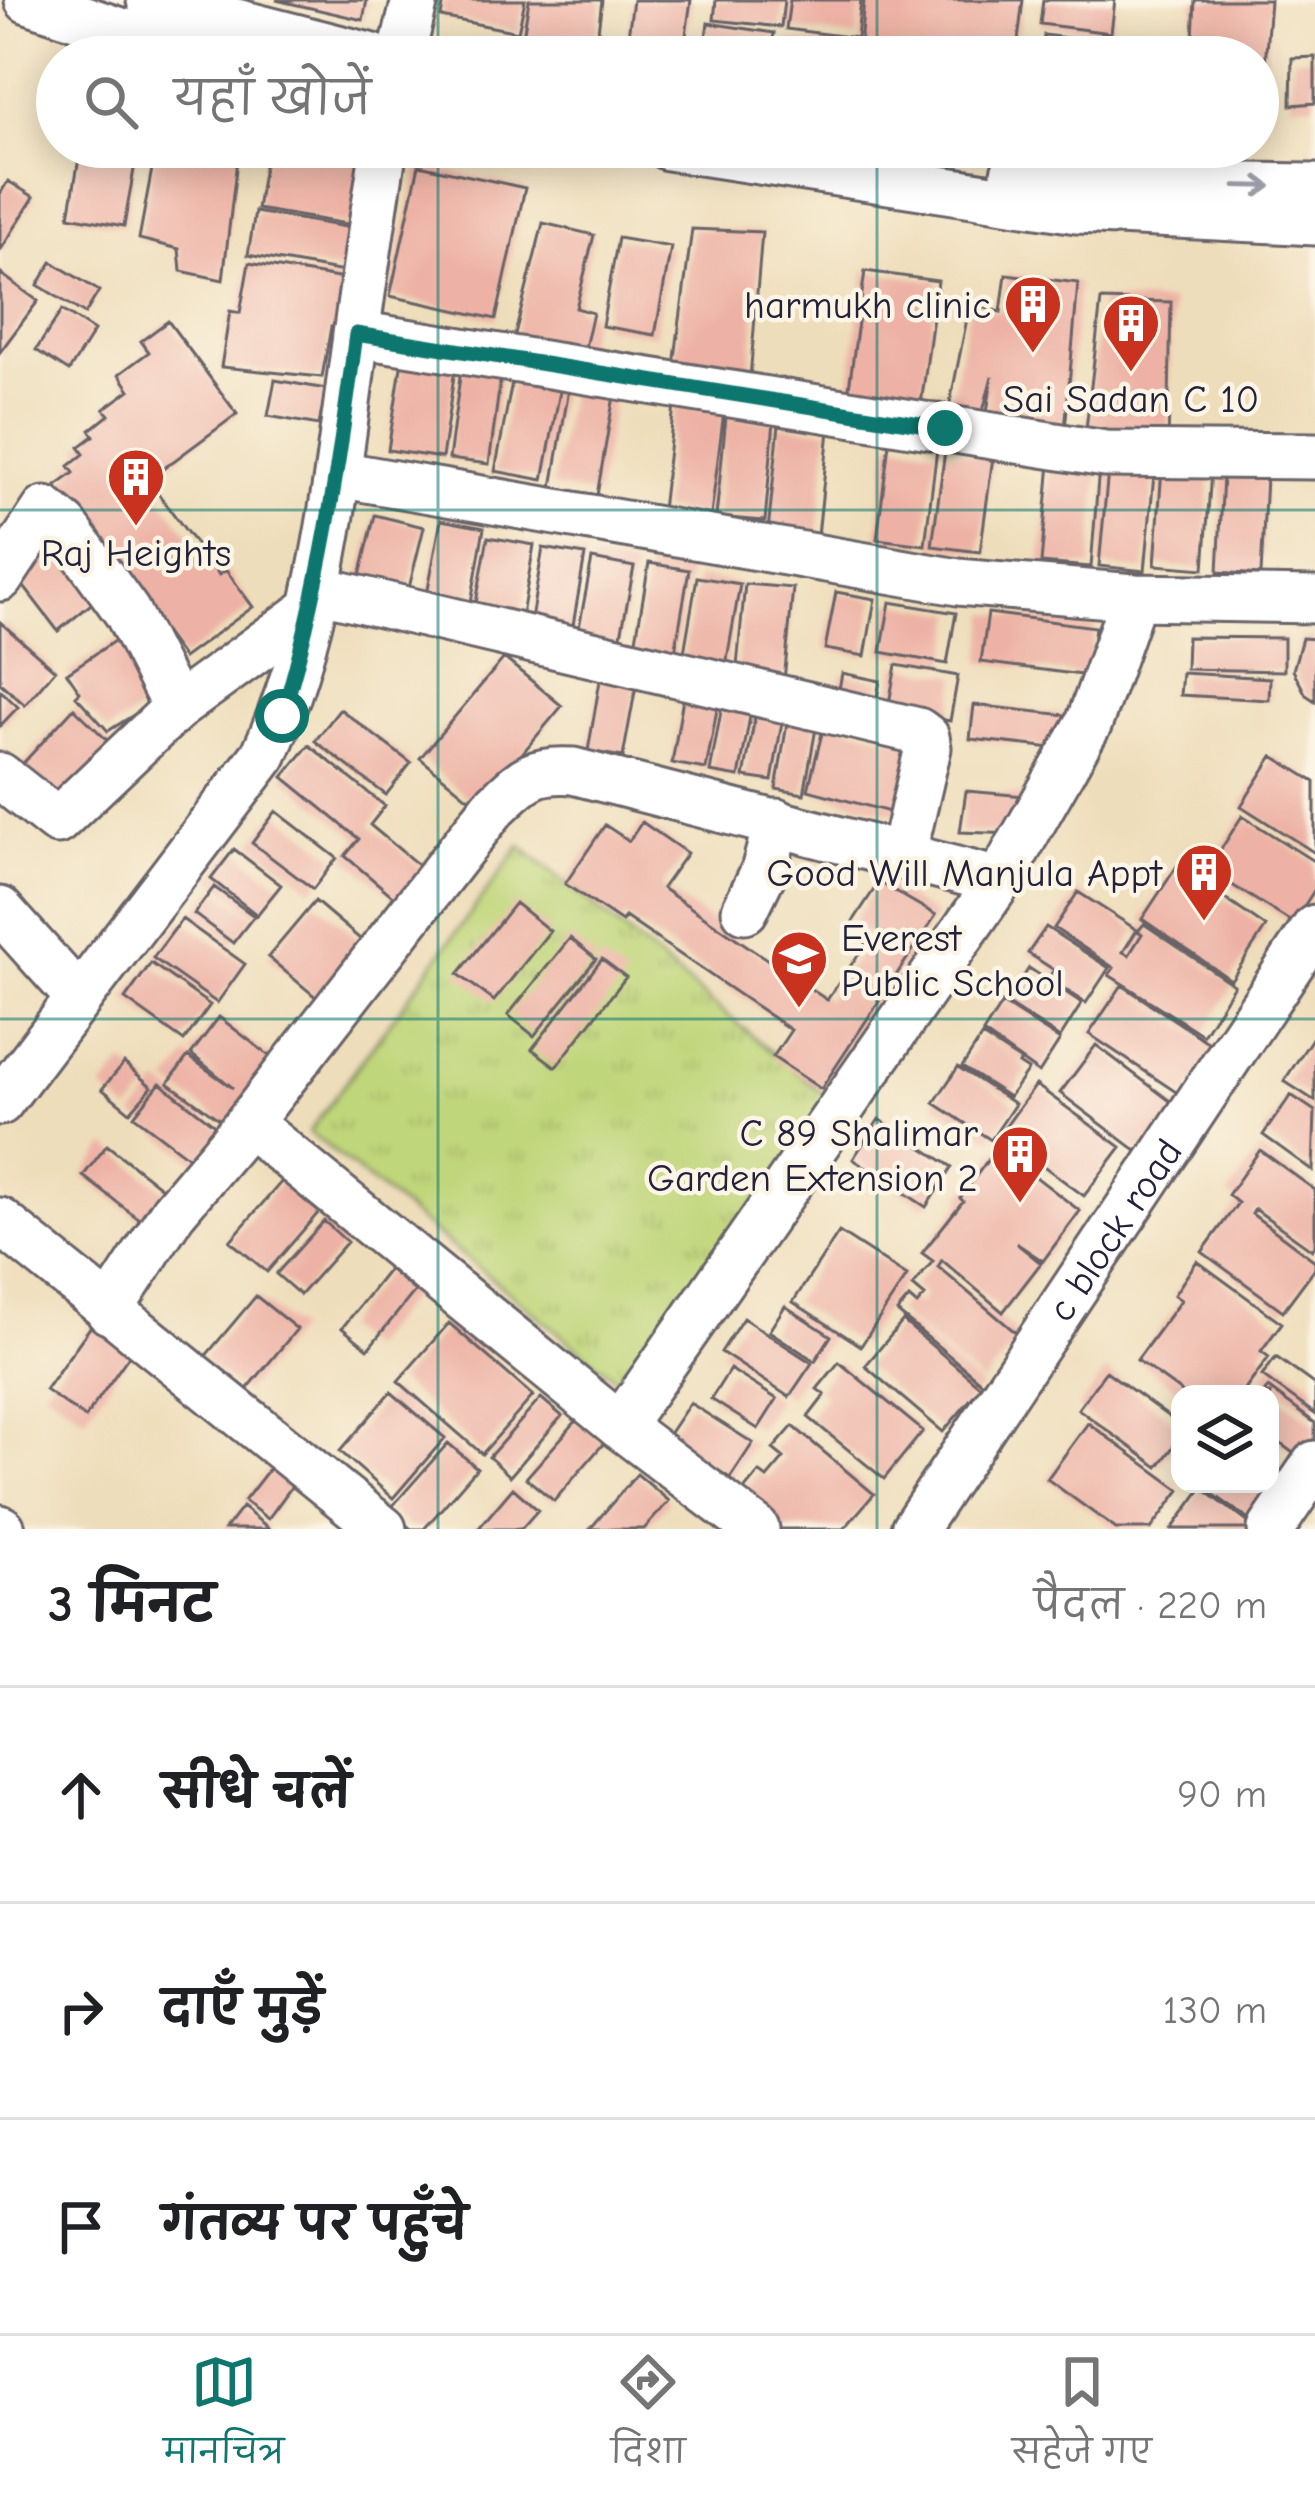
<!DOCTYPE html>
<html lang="hi">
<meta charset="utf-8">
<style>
:root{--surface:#fff;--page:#f2f2f2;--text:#202124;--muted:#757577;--line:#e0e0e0;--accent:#0f766e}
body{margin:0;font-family:"Comic Neue","Playpen Sans Deva",sans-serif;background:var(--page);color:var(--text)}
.controls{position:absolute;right:36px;bottom:36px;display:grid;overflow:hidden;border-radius:24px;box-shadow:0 6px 30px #0003}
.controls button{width:108px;height:108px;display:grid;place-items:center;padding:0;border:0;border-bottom:3px solid var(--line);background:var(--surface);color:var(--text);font:60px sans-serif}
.stop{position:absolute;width:36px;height:36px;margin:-27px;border:9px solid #0f766e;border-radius:50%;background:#fff}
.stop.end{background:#0f766e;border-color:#fff;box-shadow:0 3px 12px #0008}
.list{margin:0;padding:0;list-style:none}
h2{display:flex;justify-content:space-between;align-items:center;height:156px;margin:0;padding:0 48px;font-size:51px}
h2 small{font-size:39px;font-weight:400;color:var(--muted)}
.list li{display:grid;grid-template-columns:78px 1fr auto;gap:36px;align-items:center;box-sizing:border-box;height:216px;padding:0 48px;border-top:3px solid var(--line)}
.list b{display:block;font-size:45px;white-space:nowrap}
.list em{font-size:39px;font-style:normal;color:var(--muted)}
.icon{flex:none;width:66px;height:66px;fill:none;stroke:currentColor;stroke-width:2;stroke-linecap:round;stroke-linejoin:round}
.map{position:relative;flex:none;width:1315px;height:1529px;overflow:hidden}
.search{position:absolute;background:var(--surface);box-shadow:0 6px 30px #0003;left:36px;right:36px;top:36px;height:132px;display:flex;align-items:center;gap:30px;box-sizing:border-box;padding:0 42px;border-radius:66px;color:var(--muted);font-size:45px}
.sheet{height:804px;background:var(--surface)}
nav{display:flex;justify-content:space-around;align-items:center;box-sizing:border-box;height:168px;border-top:3px solid var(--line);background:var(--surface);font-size:33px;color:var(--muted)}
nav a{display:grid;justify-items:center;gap:6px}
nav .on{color:var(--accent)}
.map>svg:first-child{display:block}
.park{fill:url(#park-tufts);stroke:#717c5a;stroke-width:3}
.building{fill:#edb2a5}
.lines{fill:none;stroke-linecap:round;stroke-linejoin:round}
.minor-casing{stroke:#696367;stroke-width:51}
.minor{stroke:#fff;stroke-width:45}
.oneway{stroke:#9c9ca7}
.route{stroke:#0f766e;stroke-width:15}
.grid{fill:none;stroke:#0f766e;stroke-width:3;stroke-opacity:0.55}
.labels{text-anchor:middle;stroke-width:9;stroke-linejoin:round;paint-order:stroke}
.poi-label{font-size:39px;fill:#22223b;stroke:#fcf5e5;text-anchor:end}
.street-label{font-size:39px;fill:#22223b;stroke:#fcf5e5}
</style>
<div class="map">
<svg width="1315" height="1529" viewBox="0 0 1315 1529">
<defs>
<pattern id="park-tufts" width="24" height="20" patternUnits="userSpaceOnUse" patternTransform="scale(3)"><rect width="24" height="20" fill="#c0d67a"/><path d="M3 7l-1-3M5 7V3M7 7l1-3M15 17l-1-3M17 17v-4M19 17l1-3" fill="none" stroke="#a5b76a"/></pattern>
</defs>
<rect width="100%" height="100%" fill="#fcf5e5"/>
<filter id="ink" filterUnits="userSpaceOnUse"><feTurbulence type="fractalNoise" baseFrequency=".00833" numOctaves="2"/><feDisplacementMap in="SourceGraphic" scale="24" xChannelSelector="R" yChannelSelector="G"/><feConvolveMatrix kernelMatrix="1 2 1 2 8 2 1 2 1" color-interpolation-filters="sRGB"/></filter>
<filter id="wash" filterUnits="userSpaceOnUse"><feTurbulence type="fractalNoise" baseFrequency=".004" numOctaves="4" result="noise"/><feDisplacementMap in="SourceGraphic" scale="48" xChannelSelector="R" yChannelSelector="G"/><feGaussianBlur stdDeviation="2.7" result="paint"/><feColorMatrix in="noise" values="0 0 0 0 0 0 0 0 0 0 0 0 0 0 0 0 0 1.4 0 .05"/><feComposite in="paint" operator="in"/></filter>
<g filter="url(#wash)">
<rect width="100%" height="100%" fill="#eeddba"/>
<path class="park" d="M520,846L837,1105L638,1396L309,1132Z"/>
<g id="blocks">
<path class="building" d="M276,0H367L363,20Z
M444,0H525L518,32L441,17Z
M529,0H602L596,47L523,37Z
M633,0H691L683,57L626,50Z
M716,0H784L781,27L714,20Z
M790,0H861L857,38L786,29Z
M864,0H1023L1016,57H859Z
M1043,0H1115L1111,33L1040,24Z
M1195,0H1270L1261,116L1258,115V57H1192Z
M708,23L774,33L770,57H703Z
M1044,35L1115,44L1113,57H1041Z
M789,40L856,48L855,57H787Z
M1315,57V103L1291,105L1292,58Z
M81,147H138L124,226L69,216Z
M156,147H223L238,151L223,280L181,271L179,249L139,239Z
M267,147H303L371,158L359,226L257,209Z
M419,165L525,188L496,319L390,296Z
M8,181L34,197L0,251V194Z
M255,212L352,228L344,272L248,255Z
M543,223L594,235L576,308L593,313L583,356L514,338Z
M692,229L762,232L750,378L673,373Z
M618,238L671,247L655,335L602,326Z
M52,262L99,291L85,314L38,285Z
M249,263L350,280L341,329L331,327L322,377L221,367L230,311L240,313Z
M865,271L938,281L919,419L846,410Z
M0,273L38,301L0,352Z
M1006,274L1078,283L1065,430L985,428L992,376L982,415L946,423L970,304L1001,312Z
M1101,300L1171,302L1168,450L1084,446Z
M62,310L94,331L69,371L36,350Z
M168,321L237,414L148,480L219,575L226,570L253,607L183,658L56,486L74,473L69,466L84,454L79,447L94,436L90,430L109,415L104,409L130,390L119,374L149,352L141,341Z
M403,354L456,362L442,458L388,450Z
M462,362L502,368L489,464L449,459Z
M275,380L326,389L319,425L268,416Z
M512,382L560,391L543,480L495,471Z
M570,383L615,390L597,495L552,487Z
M674,406L724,411L711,515L662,510Z
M726,417L774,421L765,521L716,517Z
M779,425L829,430L818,536L768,531Z
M889,443L937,449L925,545L877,539Z
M945,451L993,457L980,552L932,546Z
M1109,460L1155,464L1145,571L1099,566Z
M1050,463L1099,467L1091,567L1041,563Z
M1162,468L1211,471L1204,569L1155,565Z
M1223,475L1266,477L1261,575L1218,572Z
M375,515L424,527L404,608L355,596Z
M441,520L484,528L469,614L425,605Z
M65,536L106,592L58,631L15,575Z
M488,537L534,545L520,627L473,619Z
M543,548L585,555L571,637L529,631Z
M592,559L634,567L618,651L576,644Z
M649,563L689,570L672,670L632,663Z
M697,577L740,584L724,677L681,670Z
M745,584L793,588L783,691L735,686Z
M836,592L875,599L865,656L825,649Z
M890,602L956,613L947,664L881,652Z
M988,613L1095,627L1089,676L981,662Z
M0,622L55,670L25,705L0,683Z
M1187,637L1284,638V671L1186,669Z
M1302,638L1315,639V701L1306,695L1293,670Z
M117,639L159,699L108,731L76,696L80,692L67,673Z
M504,658L562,706L478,806L420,758Z
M896,665L958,676L950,721L888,709Z
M602,669L638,675L623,757L588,751Z
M842,673L880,681L873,718L835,711Z
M1182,673L1270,678L1269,700L1180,695Z
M685,687L720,693L706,769L672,763Z
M0,690L18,707L0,726Z
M723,700L752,705L739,777L710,772Z
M974,705L1066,715L1062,749L970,739Z
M74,708L115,748L60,811L15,772Z
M340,709L411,763L386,795L315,741Z
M755,717L782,722L772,781L744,777Z
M788,718L817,723L804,794L776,789Z
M825,721L919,745L904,816L808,790Z
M309,745L385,806L370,825L428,873L402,904L345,856L359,839L283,777Z
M1273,756L1315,782V853L1241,806Z
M966,791L1037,797L1016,834L960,832Z
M276,811L337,858L313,889L252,843Z
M1242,816L1315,862V889L1293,923L1208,870Z
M642,822L687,853L662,888L827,1000L871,936L852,923L879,882L936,915L821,1089L773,1057L791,1030L625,917L622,922L565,884L605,825L629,841Z
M234,849L281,885L257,915L211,879Z
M1177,866L1266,927L1231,980L1142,919Z
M214,887L254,916L233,943L194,914Z
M1078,892L1137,930L1123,952L1129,955L1142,934L1138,931L1144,924L1234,985L1203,1035L1109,975L1114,968L1054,928Z
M315,901L373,950L325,1005L268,957Z
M515,903L550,931L494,1001L458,974Z
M182,919L245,964L217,1003L153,958Z
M1046,927L1109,968L1086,1003L1048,978L1054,970L1028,953Z
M570,938L596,959L534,1036L508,1015Z
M602,959L626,977L556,1067L532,1049Z
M151,963L210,1005L184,1041L125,999Z
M1029,968L1082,1003L1060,1038L1006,1003Z
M1122,985L1218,1049L1185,1098L1089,1034Z
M1002,1003L1060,1040L1039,1073L983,1033Z
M219,1017L272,1058L227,1125L168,1083L188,1056L233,1088L191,1054Z
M1315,1034V1101L1284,1081Z
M982,1036L1021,1061L1019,1064L1028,1070L1009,1097L962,1067Z
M1096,1045L1182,1110L1146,1158L1060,1093Z
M124,1063L152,1087L130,1112L102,1089Z
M958,1067L1015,1104L991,1140L934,1103Z
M160,1083L221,1130L196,1163L134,1116Z
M1036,1085L1121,1147L1084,1196L1000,1134Z
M1291,1095L1315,1111L1313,1171L1263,1135Z
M879,1119L952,1167L926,1207L853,1159Z
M107,1145L168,1193L144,1223L83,1176Z
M997,1147L1080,1211L1043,1261L1016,1243L1041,1263L1003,1312L942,1260L938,1267L1021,1337L982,1383L897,1312L909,1298L917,1305L925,1296L913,1286L933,1261L922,1253L963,1201L960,1198Z
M1260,1150L1315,1190V1246L1312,1250L1255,1209L1252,1214L1315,1261V1268L1283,1311L1202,1252L1238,1203L1228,1195Z
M282,1181L319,1212L267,1272L230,1241Z
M324,1221L347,1242L300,1295L276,1274Z
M839,1232L907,1276L861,1346L793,1302Z
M1197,1261L1282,1323L1261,1351L1269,1357L1242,1394H1184L1137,1360L1181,1300L1174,1295Z
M389,1269L415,1291L368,1349L342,1328Z
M256,1296L297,1329L244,1393L203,1359Z
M785,1306L831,1336L815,1361L769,1331Z
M743,1318L812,1363L789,1397L721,1352Z
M96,1319L135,1347L85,1418L45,1390Z
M903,1321L981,1387L943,1432L865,1366Z
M449,1323L533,1396L482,1454L398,1381Z
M1276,1357L1315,1385V1414L1262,1376Z
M839,1362L923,1431L884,1479L808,1417L825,1395L817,1389Z
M730,1369L777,1399L758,1429L711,1399Z
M1106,1371L1180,1425V1438L1158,1467L1078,1409Z
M1268,1388L1315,1423V1455L1308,1464L1270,1436V1394H1263Z
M391,1392L445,1438L393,1498L340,1451Z
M541,1398L562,1416L510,1476L489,1457Z
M690,1403L753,1443L730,1478L667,1437Z
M577,1420L604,1443L554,1501L526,1478Z
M1088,1423L1180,1490L1151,1529H1116L1047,1479Z
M793,1426L874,1494L844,1529H766L734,1502L759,1472L767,1478L784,1458L773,1449Z
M448,1443L477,1468L424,1529H411L389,1510Z
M272,1465L295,1482L268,1519L244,1501Z
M637,1474L669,1501L644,1529H590Z
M1199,1484H1268L1278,1492L1255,1524Z
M513,1488L538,1510L521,1529H478Z
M1202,1488L1257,1529H1172Z
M242,1507L270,1529H225Z"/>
</g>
</g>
<g filter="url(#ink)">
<use href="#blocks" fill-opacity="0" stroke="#696367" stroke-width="3"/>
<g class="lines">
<g class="minor-casing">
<g id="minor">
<path d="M28,0L117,30L229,57"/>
<path d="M150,0L373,57"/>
<path d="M401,57L415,0"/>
<path d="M668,147L1077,210L1315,222"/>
<path d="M1014,173L1163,185L1315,187"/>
<path d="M356,334L1105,454L1315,456"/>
<path d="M338,474L958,582L1134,597L1315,600"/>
<path d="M0,578L45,510L65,526L127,612L176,708"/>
<path d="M317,589L918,731L926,737L928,748L903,854"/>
<path d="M0,776L57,821L176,708L313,608"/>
<path d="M0,910L79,998"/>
<path d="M745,910L764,871L777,822"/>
<path d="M0,1102L264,755C318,636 334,502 351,373C361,298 372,222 384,147"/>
<path d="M248,1123L620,1426L756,1529"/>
<path d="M0,1221L383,1529"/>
<path d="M109,1311L173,1212L248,1123L493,808C522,781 530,768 573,771L999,881"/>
<path d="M620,1426L999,881L1089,723L1134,597"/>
<path d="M0,1528L2,1529"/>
<path id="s1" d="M914,1529L1315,928"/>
<path d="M1271,1529L1315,1464"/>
</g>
</g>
<use href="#minor" class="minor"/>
</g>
<defs><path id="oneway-shaft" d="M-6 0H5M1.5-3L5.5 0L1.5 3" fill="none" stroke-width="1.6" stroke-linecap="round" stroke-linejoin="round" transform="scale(3)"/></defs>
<use class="oneway" href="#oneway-shaft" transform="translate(1253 186) rotate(1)"/>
</g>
<g class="lines" filter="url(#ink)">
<path class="route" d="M282,716C320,591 339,464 356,334L945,428"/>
</g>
<path class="grid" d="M438,0V57M877,0V57M438,147V1529M877,147V1529M0,510H1315M0,1019H1315"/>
<defs>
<g id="building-pin" transform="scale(3)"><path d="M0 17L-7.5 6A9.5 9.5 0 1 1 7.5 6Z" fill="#c8321e" stroke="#fcf5e5"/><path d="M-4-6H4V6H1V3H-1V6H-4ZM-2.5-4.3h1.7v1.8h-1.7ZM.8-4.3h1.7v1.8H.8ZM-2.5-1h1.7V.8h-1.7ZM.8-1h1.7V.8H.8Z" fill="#fff"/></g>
<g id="school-pin" transform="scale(3)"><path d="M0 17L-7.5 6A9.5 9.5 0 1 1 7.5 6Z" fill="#c8321e" stroke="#fcf5e5"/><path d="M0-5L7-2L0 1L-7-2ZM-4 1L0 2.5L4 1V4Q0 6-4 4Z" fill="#fff"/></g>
</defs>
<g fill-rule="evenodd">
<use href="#building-pin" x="1033" y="304"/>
<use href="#building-pin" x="1131" y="323"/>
<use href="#building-pin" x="136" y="477"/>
<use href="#building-pin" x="1204" y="872"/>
<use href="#school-pin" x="799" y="959"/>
<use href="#building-pin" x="1020" y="1154"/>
</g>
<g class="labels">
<g class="poi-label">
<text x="991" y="318">harmukh clinic</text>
<text x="1131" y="412" text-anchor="middle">Sai Sadan C 10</text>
<text x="136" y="566" text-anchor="middle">Raj Heights</text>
<text x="1162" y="886">Good Will Manjula Appt</text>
<text x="841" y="951" text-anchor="start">Everest<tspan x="841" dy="45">Public School</tspan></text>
<text x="978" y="1146">C 89 Shalimar<tspan x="978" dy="45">Garden Extension 2</tspan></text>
</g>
<g class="street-label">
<text dy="14" stroke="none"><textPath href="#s1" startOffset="360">c block road</textPath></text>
</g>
</g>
</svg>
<div class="controls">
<button><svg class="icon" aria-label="layers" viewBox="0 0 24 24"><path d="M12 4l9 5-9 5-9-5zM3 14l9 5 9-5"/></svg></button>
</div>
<div class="stop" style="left:282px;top:716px"></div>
<div class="stop end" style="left:945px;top:428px"></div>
<div class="search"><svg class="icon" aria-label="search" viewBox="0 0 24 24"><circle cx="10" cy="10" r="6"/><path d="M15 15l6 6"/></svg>यहाँ खोजें</div>
</div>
<section class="sheet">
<h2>3 मिनट<small>पैदल · 220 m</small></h2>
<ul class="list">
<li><svg class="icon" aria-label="ahead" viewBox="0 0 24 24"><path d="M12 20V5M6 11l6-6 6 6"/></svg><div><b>सीधे चलें</b></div><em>90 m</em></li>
<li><svg class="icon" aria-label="right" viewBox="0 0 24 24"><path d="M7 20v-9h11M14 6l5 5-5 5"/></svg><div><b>दाएँ मुड़ें</b></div><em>130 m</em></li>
<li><svg class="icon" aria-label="arrive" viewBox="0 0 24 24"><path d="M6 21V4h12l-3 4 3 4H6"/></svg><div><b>गंतव्य पर पहुँचे</b></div></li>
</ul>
</section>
<nav>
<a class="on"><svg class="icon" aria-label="map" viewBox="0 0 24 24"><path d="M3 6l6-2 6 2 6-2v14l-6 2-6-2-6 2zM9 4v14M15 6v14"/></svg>मानचित्र</a>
<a><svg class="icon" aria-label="directions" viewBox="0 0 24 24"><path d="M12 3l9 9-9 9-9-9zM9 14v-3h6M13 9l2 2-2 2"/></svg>दिशा</a>
<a><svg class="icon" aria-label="saved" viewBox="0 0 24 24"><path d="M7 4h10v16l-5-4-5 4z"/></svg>सहेजे गए</a>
</nav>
